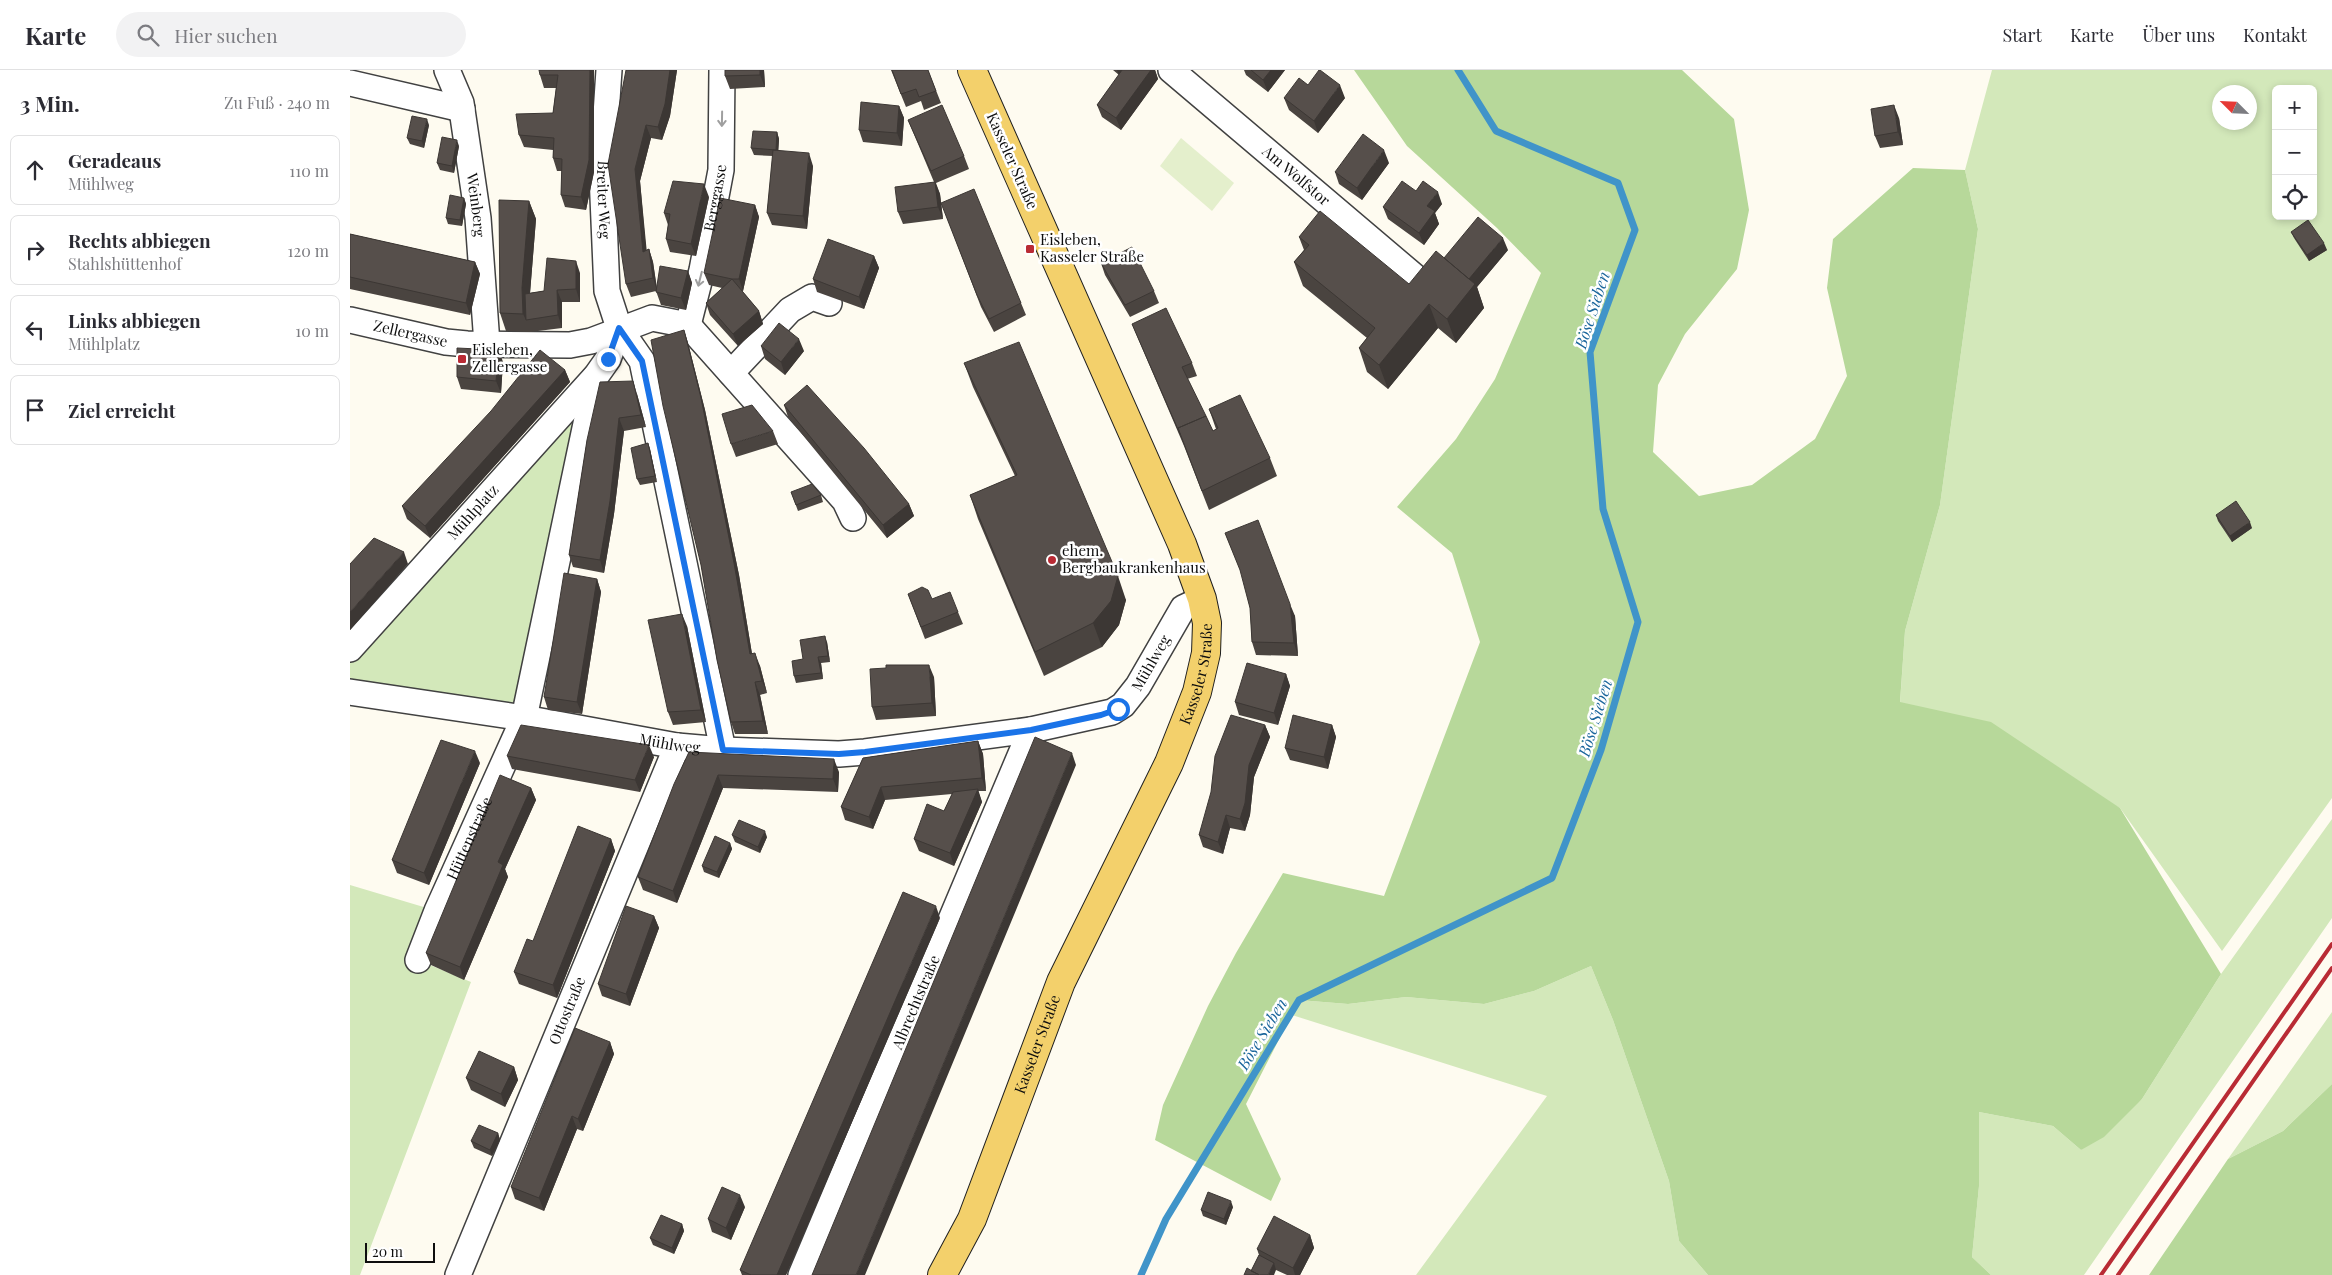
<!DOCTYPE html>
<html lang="de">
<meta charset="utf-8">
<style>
:root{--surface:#fff;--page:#f2f2f3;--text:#2b2b33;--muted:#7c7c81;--line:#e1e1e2}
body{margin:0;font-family:"Playfair Display",serif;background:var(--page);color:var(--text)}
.controls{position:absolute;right:15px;top:15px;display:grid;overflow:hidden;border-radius:8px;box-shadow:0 2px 8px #0003}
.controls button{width:45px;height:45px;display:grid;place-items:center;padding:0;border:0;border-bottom:1px solid var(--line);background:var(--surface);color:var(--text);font:25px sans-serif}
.compass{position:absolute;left:1862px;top:15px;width:45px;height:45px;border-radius:50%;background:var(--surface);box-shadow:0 2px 8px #0003;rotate:294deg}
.scale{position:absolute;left:15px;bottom:12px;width:70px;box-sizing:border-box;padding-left:5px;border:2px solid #0e0e0e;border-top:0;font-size:14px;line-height:18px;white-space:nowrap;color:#0e0e0e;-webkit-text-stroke:4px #fff;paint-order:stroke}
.stop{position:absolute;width:15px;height:15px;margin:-11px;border:4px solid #1a73e8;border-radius:50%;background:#fff}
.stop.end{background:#1a73e8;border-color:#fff;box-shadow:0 1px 5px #0008}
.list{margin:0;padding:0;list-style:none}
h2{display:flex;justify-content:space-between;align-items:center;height:65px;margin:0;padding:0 20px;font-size:21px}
h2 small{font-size:16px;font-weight:400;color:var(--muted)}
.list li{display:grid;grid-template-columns:32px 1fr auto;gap:15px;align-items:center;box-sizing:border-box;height:70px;margin:0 10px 10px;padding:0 10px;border:1px solid var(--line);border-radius:8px}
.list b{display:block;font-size:19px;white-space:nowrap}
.list p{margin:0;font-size:16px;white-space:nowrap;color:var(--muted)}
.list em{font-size:16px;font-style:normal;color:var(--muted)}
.icon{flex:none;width:28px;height:28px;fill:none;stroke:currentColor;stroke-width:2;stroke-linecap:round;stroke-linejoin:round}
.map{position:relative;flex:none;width:1982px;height:1205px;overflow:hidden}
header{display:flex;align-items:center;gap:30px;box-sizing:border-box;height:70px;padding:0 25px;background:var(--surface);border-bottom:1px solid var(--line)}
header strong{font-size:24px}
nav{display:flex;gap:28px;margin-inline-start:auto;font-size:18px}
.search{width:350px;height:45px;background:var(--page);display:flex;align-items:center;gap:12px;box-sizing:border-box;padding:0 18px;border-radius:28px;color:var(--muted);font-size:19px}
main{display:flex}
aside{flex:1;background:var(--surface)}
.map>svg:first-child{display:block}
.green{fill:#d3e8ba;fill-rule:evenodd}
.forest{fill:#b7d89a}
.pitch{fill:#e4efcc}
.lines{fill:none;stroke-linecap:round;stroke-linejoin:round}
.stream{stroke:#4094c9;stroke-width:7}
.minor-casing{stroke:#414141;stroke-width:28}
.major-casing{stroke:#1f1f1f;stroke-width:30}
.minor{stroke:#fff;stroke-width:25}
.major{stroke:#f3d06b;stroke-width:28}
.rail{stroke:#b92b34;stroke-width:4}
.wall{fill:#4a4440}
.shaded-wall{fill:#3c3734}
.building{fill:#564f4b;stroke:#3c3734}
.oneway{stroke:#9f9f9f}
.route{stroke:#1a73e8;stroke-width:6}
.poi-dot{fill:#b92b34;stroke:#fff;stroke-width:2}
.labels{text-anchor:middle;stroke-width:5;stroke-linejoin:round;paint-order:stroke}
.street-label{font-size:15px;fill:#0e0e0e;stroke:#fff}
.poi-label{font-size:15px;fill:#0e0e0e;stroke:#fff;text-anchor:start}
.water-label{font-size:16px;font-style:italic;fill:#1b669c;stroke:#fff}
</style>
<header>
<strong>Karte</strong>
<div class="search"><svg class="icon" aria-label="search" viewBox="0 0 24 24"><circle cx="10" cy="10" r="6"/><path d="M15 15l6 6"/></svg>Hier suchen</div>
<nav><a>Start</a><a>Karte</a><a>Über uns</a><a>Kontakt</a></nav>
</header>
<main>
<aside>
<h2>3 Min.<small>Zu Fuß · 240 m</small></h2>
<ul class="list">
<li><svg class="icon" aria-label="ahead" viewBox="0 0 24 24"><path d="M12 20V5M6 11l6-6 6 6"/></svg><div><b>Geradeaus</b><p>Mühlweg</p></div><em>110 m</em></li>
<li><svg class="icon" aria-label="right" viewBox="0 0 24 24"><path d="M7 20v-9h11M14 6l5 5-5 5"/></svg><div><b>Rechts abbiegen</b><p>Stahlshüttenhof</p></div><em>120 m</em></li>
<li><svg class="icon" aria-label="left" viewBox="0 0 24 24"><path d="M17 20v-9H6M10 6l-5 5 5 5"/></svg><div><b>Links abbiegen</b><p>Mühlplatz</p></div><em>10 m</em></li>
<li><svg class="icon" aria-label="arrive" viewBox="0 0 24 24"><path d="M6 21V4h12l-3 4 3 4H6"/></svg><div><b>Ziel erreicht</b></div></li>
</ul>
</aside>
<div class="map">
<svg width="1982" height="1205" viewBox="0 0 1982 1205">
<rect width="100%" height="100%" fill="#fefbf0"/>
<path class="green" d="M1642,0H1982V728L1872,881L1770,738L1550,633L1555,561L1590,435L1628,159L1615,100ZM1926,19H1963V146H1926ZM1870,22H1900V52H1870Z
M246,306L174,648L0,622V579Z
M1982,749V848L1734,1205H1641L1622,1187L1629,1116V1042L1703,1056L1731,1080L1792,1029L1871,904Z
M0,815L87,841L68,890L121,912L10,1205H0Z
M1241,896L1263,950L1319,1111L1329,1171L1358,1205H1066L1197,1026L942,945L949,930L998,934L1056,927L1134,934L1184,921Z
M1982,942V1014L1933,1061L1878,1089Z"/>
<path class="forest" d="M1004,0H1332L1384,49L1399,140L1387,199L1335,264L1308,315L1303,382L1349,426L1402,415L1465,369L1497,306L1477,218L1483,169L1563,98L1615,100L1628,159L1590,435L1555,561L1550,632L1641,652L1770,738L1871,904L1792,1029L1754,1067L1731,1080L1703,1056L1629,1042V1116L1622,1187L1641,1205H1358L1329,1171L1319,1111L1263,950L1241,896L1184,921L1134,934L1056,927L998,934L949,930L896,1034L931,1109L921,1131L805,1070L813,1035L858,936L886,883L933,803L1034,826L1130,572L1102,483L1047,437L1106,369L1145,309L1191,203L1147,158L1057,76Z
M1982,1014V1205H1799L1878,1089L1933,1061Z"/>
<path class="pitch" d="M831,68L884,113L862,141L810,96Z"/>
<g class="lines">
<path class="stream" d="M791,1205L816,1149L949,930L1202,808L1251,680L1288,552L1253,439L1240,282L1285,160L1268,113L1146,61L1108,0"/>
<g class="minor-casing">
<g id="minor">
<path id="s1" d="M97,0L111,33L128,148L137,274"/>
<path id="s2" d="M259,0L252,104L257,221L269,258L292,291L373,680"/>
<path id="s3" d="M821,0L1071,212"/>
<path d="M0,13L112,39"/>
<path id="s4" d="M0,250L96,272L117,274L220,275L241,271L302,248L338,255L495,431L503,448"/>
<path id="s5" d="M338,255L352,200L371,100L372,0"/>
<path d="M381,303L440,240L462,227L479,233"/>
<path id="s6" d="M0,579L244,308"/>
<path id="s7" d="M0,622L174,648L327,676L373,680L489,684L515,682L681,660L762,642L773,635L788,616L833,538L852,529"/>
<path id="s8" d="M68,890L87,841L174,648L246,306L258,289L269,258"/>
<path id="s9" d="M108,1205L327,676"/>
<path id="s10" d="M451,1205L681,660"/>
</g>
</g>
<g class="major-casing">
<g id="major">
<path id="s11" d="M592,1205L622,1149L711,912L819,693L847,622L856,583L857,553L852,529L832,474L622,0"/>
</g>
</g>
<use href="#minor" class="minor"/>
<use href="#major" class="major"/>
<path class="rail" d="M1751,1205L1982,874
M1768,1205L1982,898"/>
</g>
<path class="wall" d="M244,0V102L236,140L215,137L211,125L212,101H207L203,88V80L174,77L169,65L203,43L206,18H194L190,5Z
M276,0H327L320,46L312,70L301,68L290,111L296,180L299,179L303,192L307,218L338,201L342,213L336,240L311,235L306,221L281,227L276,214Z
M375,0H414L415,17L380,19L375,6Z
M541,0H578L591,33L574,40L571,31L556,37Z
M763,0H805L808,9L771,60L752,47L747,35L769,5Z
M894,0H935L918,22L896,5Z
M958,15L995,28L968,63L939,40L934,28Z
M549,36L554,48L552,76L513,72L509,60Z
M1549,48L1553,75L1530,78L1525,66Z
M558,50L614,86L619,99L586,113L590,124L593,149L553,154L548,142L584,112L563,62Z
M79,55L74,78L60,74L57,68Z
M427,62L429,69L428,81L463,96L457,159L422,155L417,143L423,86L404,85L401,78Z
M109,76L104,103L90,100L87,93Z
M1039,93L1012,130L989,114L985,102Z
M1066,121L1092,134L1085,143L1089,154L1074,175L1038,149L1033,137Z
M359,127L346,186L320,182L316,169L318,155L314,143Z
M114,128L116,134L112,156L98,154L96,148Z
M179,131L186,149L180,223L194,221L230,203V232H212V258L180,262L156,261L150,243Z
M405,135L409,147L393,221H392L409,241L413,254L388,276L360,245L356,233L372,218L359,215L354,203Z
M596,145L671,233L676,245L644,262L631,237Z
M1941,162L1977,180L1959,191L1944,168Z
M0,164L125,192L130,204L120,245L0,219Z
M949,167L1059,214L1094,188L1158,180L1127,217L1134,238L1106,273L1088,258L1038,319L1017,302L1009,278L1017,268L953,216L944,192L954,180Z
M524,186L529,198L514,239L467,222L463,209Z
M751,193L804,221L809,233L780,247L755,205Z
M782,254L842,293L847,306L837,309L863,361L866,359L859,339L920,388L927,406L859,440L834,376L787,266Z
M334,260L338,273L355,340L389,505L402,584L410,596L417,623L410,625L418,664H385L381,652L351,495Z
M411,276L454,281L435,305L415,289Z
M153,292L151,323L111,319L107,307Z
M614,293L776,530L769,555L752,577L694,606L628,449L620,425L665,406L623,317Z
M215,300L220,312L80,468L57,449L52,436Z
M287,324L296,357L274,361L264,444L254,503L223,497L219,485L237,370Z
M434,335L559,434L564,446L537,468L438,347Z
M423,361L428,374L386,387L381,374Z
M298,373L300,379L307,412L290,415L287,409Z
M441,422L471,425L473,432L448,441Z
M1866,445L1902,458L1882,472L1868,451Z
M875,463L945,546L948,586L906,585L902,572L900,538L892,504Z
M247,509L251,522L232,644L198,640L194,627Z
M558,524L582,529L608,542L613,554L575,569Z
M337,556L356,652L323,655L318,642Z
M477,572L480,592L471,593L473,609L446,613L444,606L453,589Z
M936,604L940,616L928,655L889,645L885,632Z
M584,607L586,646L526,650L522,637Z
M915,655L920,667L904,707L900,745L895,761L880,758L873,784L853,777L849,765Z
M982,655L986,667L978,699L940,690L935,678Z
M628,671L633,684L636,721H628L632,732L604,796L569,781L564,769L594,741L602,724L535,730L523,759L495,750L491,737L513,688Z
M339,682L489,702L488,722L373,718L327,833L293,820L288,807Z
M157,686L304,687L290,722L162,699Z
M130,693L79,815L47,803L42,790Z
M181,718L186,730L155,799L158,807L114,910L81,895L76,883Z
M382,765L417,767L410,783L385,772Z
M261,769L265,781L207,928L169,914L164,902Z
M380,773L382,779L369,808L354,802L352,796Z
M304,846L309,858L280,936L252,926L248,914Z
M590,848L436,1205H392L390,1200Z
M260,972L264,984L233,1061L227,1059L194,1141L165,1129L161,1117Z
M164,997L168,1010L155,1037L121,1020L116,1008Z
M148,1063L150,1070L142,1086L124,1078L121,1071Z
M395,1137L381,1170L362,1162L358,1149Z
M883,1137L876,1155L853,1146L851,1140Z
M332,1154L334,1161L324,1184L303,1175L300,1168Z
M960,1165L964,1178L950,1205H937L926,1200L901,1201L909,1185L907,1179Z"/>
<path class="shaded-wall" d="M240,0H244V102L236,140L231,127Z
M320,0H327L320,46L312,70L308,57Z
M410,0H414L415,17L410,5Z
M767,0H773L769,5Z
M801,0H805L808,9L771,60L766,48Z
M921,0H935L918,22L913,10Z
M990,15L995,28L968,63L964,51Z
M1544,35L1549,48L1553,75L1548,62Z
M549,36L554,48L552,76L547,63Z
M77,49L79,55L74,78L72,71Z
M296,55L301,68L290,111L298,194L293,182L285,99Z
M427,62L429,69L428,87L426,80Z
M107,70L109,76L104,103L102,96Z
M1034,80L1039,93L1012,130L1007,118Z
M459,83L463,96L457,159L453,146Z
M585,112L590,124L593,149L588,137Z
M354,114L359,127L346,186L341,174Z
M1088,122L1092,134L1085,143L1089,154L1074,175L1069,163L1077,136Z
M114,128L116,134L112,156L110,150Z
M179,131L186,149L179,236L176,250L173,244L172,218Z
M405,135L409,147L393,221L389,209Z
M1153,168L1158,180L1127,217L1134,238L1106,273L1097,249L1115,213Z
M1974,173L1977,180L1959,191L1957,185Z
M299,179L303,192L307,221L303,208Z
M524,186L529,198L514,239L509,227Z
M226,191L230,203V232L226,219Z
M125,192L130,204L120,245L116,233Z
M338,201L342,213L336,240L331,228Z
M207,220L212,232V258L208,245Z
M1079,234L1088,258L1038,319L1029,295Z
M409,241L413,254L388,276L383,264Z
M334,260L338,273L355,340L389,505L404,596L400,584Z
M449,269L454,281L435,305L431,292Z
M149,280L153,292L151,323L146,311Z
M215,300L220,312L80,468L75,456Z
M283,311L287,324L296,357L291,345Z
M269,348L274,361L264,444L254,503L250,490Z
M298,373L300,379L307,412L305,406Z
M559,434L564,446L537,468L533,455Z
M1900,452L1902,458L1882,472L1880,466Z
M54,482L58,494L0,560V542Z
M768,506L776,530L769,555L752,577L743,553Z
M247,509L251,522L232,644L227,632Z
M940,534L945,546L948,586L944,573Z
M332,544L337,556L356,652L351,640Z
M475,566L477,572L480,592L478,586Z
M405,583L410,596L417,623L412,611Z
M468,587L471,593L473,609L471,603Z
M579,595L584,607L586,646L582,633Z
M936,604L940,616L928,655L924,643Z
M405,612L410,625L418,664L413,651Z
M915,655L920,667L904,707L900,745L895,761L890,749L899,695Z
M982,655L986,667L978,699L974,687Z
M628,671L633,684L636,721L632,708Z
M299,675L304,687L290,722L285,710Z
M125,681L130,693L79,815L74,803Z
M722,683L726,695L515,1205H506Z
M484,689L489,702L488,722L483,709Z
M368,705L373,718L327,833L323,821Z
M531,717L535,730L523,759L519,747Z
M181,718L186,730L155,799L158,807L114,910L110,897L148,792Z
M628,719L632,732L604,796L600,783Z
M876,745L880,758L873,784L868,772Z
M415,761L417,767L410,783L408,777Z
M261,769L265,781L207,928L203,915Z
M380,773L382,779L369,808L367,802Z
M586,836L590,848L436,1205H427Z
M304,846L309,858L280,936L276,924Z
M260,972L264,984L233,1061L228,1049Z
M164,997L168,1010L155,1037L151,1024Z
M222,1046L227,1059L194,1141L189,1128Z
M148,1063L150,1070L142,1086L140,1080Z
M390,1125L395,1137L381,1170L376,1158Z
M881,1131L883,1137L876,1155L874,1149Z
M332,1154L334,1161L324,1184L322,1178Z
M960,1165L964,1178L950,1205H945L943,1198Z
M924,1193L926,1200L924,1205H918Z"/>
<path class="building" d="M189,0H240L239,90L231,127L211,125L212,89L203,88L204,68L169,65L166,44L203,43L208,5H190Z
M276,0H320L315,34L308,57L296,55L285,99L293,182L299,179L303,208L276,214L258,94Z
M375,0H410V5L375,6Z
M542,0H578L586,21L569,27L566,19L551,24Z
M772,0H801L766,48L747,35Z
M901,0H921L913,10Z
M969,0H970L990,15L964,51L934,28L949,8L958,15Z
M511,32L549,36L547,63L509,60Z
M592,35L614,86L581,101L558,50Z
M1544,35L1548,62L1525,66L1521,39Z
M62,46L77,49L72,71L57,68Z
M403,61L427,62L426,80L401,78Z
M1013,64L1034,80L1007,118L985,102Z
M92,67L107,70L102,96L87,93Z
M423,80L459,83L453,146L417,143Z
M323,111L354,114L341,174L316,169L320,144L314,143Z
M1052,111L1066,121L1073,111L1088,122L1077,136L1085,141L1069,163L1033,137Z
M585,112L588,137L548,142L545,117Z
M624,119L671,233L639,249L627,225L591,133Z
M100,125L114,128L110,150L96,148Z
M370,128L405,135L389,209H382L409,241L383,264L356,233L382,209L354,203Z
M149,130L179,131L172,218L173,244L150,243Z
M970,141L1059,214L1086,181L1125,214L1097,249L1079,234L1029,295L1009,278L1025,258L944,192L959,175L949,167Z
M1128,147L1153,168L1119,209L1094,188Z
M1958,150L1974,173L1957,185L1941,162Z
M0,164L125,192L116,233L0,207Z
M478,169L524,186L509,227L463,209Z
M782,177L804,221L775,235L751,193Z
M197,188L226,191V219L207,220L208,245L176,250L175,224L194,221Z
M310,196L338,201L331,228L306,222Z
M816,238L842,293L832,297L856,346L828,358L830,364L782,254Z
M429,253L449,269L431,292L411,276Z
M334,260L351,328L384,493L400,584L405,583L412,611L405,612L413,651L381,652L367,590L351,495L313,336L301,270Z
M669,272L768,506L761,531L743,553L685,582L620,425L667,405L614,293Z
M107,278L149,280L146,311L107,307Z
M190,280L215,300L75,456L52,436L141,341Z
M283,311L291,345L269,348L260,431L250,490L219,485L237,370L250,312Z
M457,315L514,378L559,434L533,455L434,335Z
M890,325L920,388L852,421L828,358L856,346L863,361L868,358L859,339Z
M402,335L423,361L381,374L372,344Z
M298,373L305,406L287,409L281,378Z
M462,414L471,425L446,435L441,422Z
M1886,431L1900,452L1880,466L1866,445Z
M908,450L940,534L944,573L902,572L900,538L890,500L875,463Z
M24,468L54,482L0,542V494Z
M214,503L247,509L227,632L194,627Z
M572,517L578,520L582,529L600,522L608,542L571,557L558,524Z
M332,544L351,640L318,642L298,550Z
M475,566L478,586L468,587L471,603L444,606L442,591L453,589L450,570Z
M897,593L936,604L924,643L885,632Z
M536,595H579L582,633L522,637L520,599L536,598Z
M881,645L915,655L899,695L895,733L890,749L876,745L868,772L849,765L861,722L865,686Z
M943,645L982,655L974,687L935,678Z
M171,655L299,675L285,710L157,686Z
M685,667L722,683L506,1205H462Z
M91,670L125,681L74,803L42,790Z
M628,671L632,708L531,717L519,747L491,737L513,688Z
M339,682L484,689L483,709L368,705L323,821L288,807L324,714Z
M150,705L181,718L148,792L153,795L110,897L76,883Z
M628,719L600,783L564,769L577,734L594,741L603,722Z
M389,750L415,761L408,777L382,765Z
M228,756L261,769L203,915L164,902L177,869L183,871Z
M365,766L380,773L367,802L352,796Z
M553,822L586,836L427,1205H401L390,1200Z
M276,836L304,846L276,924L248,914Z
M225,958L260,972L228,1049L222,1046L189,1128L161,1117Z
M129,981L164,997L151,1024L116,1008Z
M129,1055L148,1063L140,1080L121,1071Z
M372,1117L390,1125L376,1158L358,1149Z
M858,1122L881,1131L874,1149L851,1140Z
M311,1145L332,1154L322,1178L300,1168Z
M924,1146L960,1165L943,1198L907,1179Z
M909,1185L924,1193L918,1205H910L901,1201Z
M897,1198L909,1205H894Z"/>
<defs><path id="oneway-shaft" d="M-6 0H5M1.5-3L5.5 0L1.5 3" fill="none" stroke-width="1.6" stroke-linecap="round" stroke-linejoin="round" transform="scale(1.25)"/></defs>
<g class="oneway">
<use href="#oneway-shaft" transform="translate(372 49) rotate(91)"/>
<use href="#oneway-shaft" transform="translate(350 209) rotate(104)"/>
</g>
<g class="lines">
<path class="route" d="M258,289L269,258L292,291L373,680L489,684L515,682L681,660L751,645L768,639"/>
</g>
<g class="poi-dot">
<rect x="675" y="174" width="10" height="10" rx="2.5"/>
<rect x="107" y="284" width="10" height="10" rx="2.5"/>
<circle cx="702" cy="490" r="5"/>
</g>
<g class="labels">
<g class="street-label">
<text transform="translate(662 91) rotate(66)" y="5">Kasseler Straße</text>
<text dy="5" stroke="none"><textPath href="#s3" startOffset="164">Am Wolfstor</textPath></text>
<text dy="5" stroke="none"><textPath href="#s5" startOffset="130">Berggasse</textPath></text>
<text dy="5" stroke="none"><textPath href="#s2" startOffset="130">Breiter Weg</textPath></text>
<text dy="5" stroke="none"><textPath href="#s1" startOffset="139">Weinberg</textPath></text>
<text dy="5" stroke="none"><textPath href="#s4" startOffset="62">Zellergasse</textPath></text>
<text dy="5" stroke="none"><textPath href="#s6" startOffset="184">Mühlplatz</textPath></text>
<text dy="5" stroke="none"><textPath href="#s7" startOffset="834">Mühlweg</textPath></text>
<text dy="5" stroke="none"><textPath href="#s11" startOffset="655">Kasseler Straße</textPath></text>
<text dy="5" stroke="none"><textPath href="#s7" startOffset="324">Mühlweg</textPath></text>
<text dy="5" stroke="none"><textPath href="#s8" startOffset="132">Hüttenstraße</textPath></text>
<text dy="5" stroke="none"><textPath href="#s10" startOffset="296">Albrechtstraße</textPath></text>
<text dy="5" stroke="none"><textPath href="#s9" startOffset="286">Ottostraße</textPath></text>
<text dy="5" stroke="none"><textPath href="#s11" startOffset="250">Kasseler Straße</textPath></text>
</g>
<g class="poi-label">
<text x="690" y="175">Eisleben,<tspan x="690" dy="17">Kasseler Straße</tspan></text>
<text x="122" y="285">Eisleben,<tspan x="122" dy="17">Zellergasse</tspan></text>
<text x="712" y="486">ehem.<tspan x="712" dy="17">Bergbaukrankenhaus</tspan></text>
</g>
<g class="water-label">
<text transform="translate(1242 240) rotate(-72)" y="6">Böse Sieben</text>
<text transform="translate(1245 648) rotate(-73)" y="6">Böse Sieben</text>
<text transform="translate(912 964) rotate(-59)" y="6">Böse Sieben</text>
</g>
</g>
</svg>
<div class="controls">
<button>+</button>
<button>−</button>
<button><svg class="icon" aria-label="locate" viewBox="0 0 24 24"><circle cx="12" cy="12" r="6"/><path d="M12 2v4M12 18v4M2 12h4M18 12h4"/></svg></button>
</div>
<svg class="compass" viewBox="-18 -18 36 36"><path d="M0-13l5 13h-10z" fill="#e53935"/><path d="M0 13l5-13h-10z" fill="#7c7c81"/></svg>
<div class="scale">20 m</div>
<div class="stop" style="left:768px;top:639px"></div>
<div class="stop end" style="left:258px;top:289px"></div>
</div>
</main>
